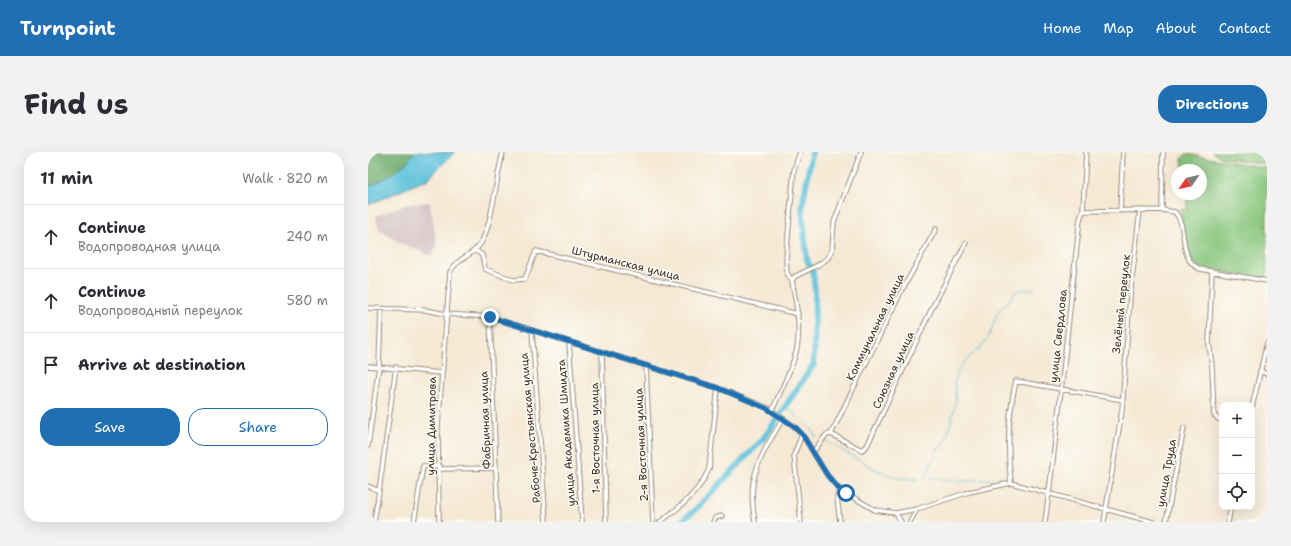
<!DOCTYPE html>
<meta charset="utf-8">
<style>
:root{--surface:#fff;--page:#f2f2f3;--text:#2b2b33;--muted:#7c7c81;--line:#e1e1e2;--accent:#1f6fb2}
body{margin:0;font-family:"Shantell Sans",sans-serif;background:var(--page);color:var(--text)}
.controls{position:absolute;right:12px;bottom:12px;display:grid;overflow:hidden;border-radius:8px;box-shadow:0 4px 16px #0002}
.controls button{width:36px;height:36px;display:grid;place-items:center;padding:0;border:0;border-bottom:1px solid var(--line);background:var(--surface);color:var(--text);font:20px sans-serif}
.compass{position:absolute;left:803px;top:12px;width:36px;height:36px;border-radius:50%;background:var(--surface);box-shadow:0 4px 16px #0002;rotate:236deg}
.stop{position:absolute;width:12px;height:12px;margin:-9px;border:3px solid #1f6fb2;border-radius:50%;background:#fff}
.stop.end{background:#1f6fb2;border-color:#fff;box-shadow:0 1px 4px #0008}
.list{margin:0;padding:0;list-style:none}
h2{display:flex;justify-content:space-between;align-items:center;height:52px;margin:0;padding:0 16px;font-size:17px}
h2 small{font-size:13px;font-weight:400;color:var(--muted)}
.list li{display:grid;grid-template-columns:26px 1fr auto;gap:12px;align-items:center;box-sizing:border-box;height:64px;padding:0 16px;border-top:1px solid var(--line)}
.list b{display:block;font-size:15px;white-space:nowrap}
.list p{margin:0;font-size:13px;white-space:nowrap;color:var(--muted)}
.list em{font-size:13px;font-style:normal;color:var(--muted)}
.actions{display:flex;gap:8px;padding:12px 16px}
.actions a{flex:1;padding:9px 0;border:1px solid var(--accent);border-radius:16px;text-align:center;font-size:14px;color:var(--accent)}
.actions .main{background:var(--accent);color:#fff}
.icon{flex:none;width:22px;height:22px;fill:none;stroke:currentColor;stroke-width:2;stroke-linecap:round;stroke-linejoin:round}
.map{position:relative;flex:none;width:899px;height:370px;overflow:hidden;border-radius:16px}
header{display:flex;align-items:center;gap:24px;box-sizing:border-box;height:56px;padding:0 20px;background:var(--accent);color:#fff}
header strong{font-size:19px}
nav{display:flex;gap:22px;margin-inline-start:auto;font-size:14px}
.intro{display:flex;align-items:center;justify-content:space-between;box-sizing:border-box;height:96px;padding:0 24px}
h1{margin:0;font-size:28px}
.button{padding:10px 18px;border-radius:16px;background:var(--accent);color:#fff;font-size:14px;font-weight:700}
main{display:flex;gap:24px;padding:0 24px}
aside{flex:1;background:var(--surface);border-radius:16px;box-shadow:0 4px 16px #0002}
.map>svg:first-child{display:block}
.industrial{fill:#d2bec2}
.green{fill:#87c57c;stroke:#61784d}
.forest{fill:#6daa6c;stroke:#546a45}
.water{fill:#5dc1db;stroke:#4c767c}
.lines{fill:none;stroke-linecap:round;stroke-linejoin:round}
.stream{stroke:#5dc1db;stroke-width:1}
.river{stroke:#5dc1db;stroke-width:6}
.minor-casing{stroke:#988a79;stroke-width:5.5}
.minor{stroke:#fff;stroke-width:3.5}
.route{stroke:#1f6fb2;stroke-width:5}
.labels{text-anchor:middle;stroke-width:3;stroke-linejoin:round;paint-order:stroke}
.street-label{font-size:11px;fill:#3b2a1e;stroke:#fdfcf7}
</style>
<header>
<strong>Turnpoint</strong>
<nav><a>Home</a><a>Map</a><a>About</a><a>Contact</a></nav>
</header>
<div class="intro"><h1>Find us</h1><a class="button">Directions</a></div>
<main>
<aside>
<h2>11 min<small>Walk · 820 m</small></h2>
<ul class="list">
<li><svg class="icon" aria-label="ahead" viewBox="0 0 24 24"><path d="M12 20V5M6 11l6-6 6 6"/></svg><div><b>Continue</b><p>Водопроводная улица</p></div><em>240 m</em></li>
<li><svg class="icon" aria-label="ahead" viewBox="0 0 24 24"><path d="M12 20V5M6 11l6-6 6 6"/></svg><div><b>Continue</b><p>Водопроводный переулок</p></div><em>580 m</em></li>
<li><svg class="icon" aria-label="arrive" viewBox="0 0 24 24"><path d="M6 21V4h12l-3 4 3 4H6"/></svg><div><b>Arrive at destination</b></div></li>
</ul>
<div class="actions"><a class="main">Save</a><a>Share</a></div>
</aside>
<div class="map">
<svg width="899" height="370" viewBox="0 0 899 370">
<rect width="100%" height="100%" fill="#fdfcf7"/>
<filter id="ink" filterUnits="userSpaceOnUse"><feTurbulence type="fractalNoise" baseFrequency=".025" numOctaves="2"/><feDisplacementMap in="SourceGraphic" scale="8" xChannelSelector="R" yChannelSelector="G"/><feConvolveMatrix kernelMatrix="1 2 1 2 8 2 1 2 1" color-interpolation-filters="sRGB"/></filter>
<filter id="wash" filterUnits="userSpaceOnUse"><feTurbulence type="fractalNoise" baseFrequency=".012" numOctaves="4" result="noise"/><feDisplacementMap in="SourceGraphic" scale="16" xChannelSelector="R" yChannelSelector="G"/><feGaussianBlur stdDeviation="0.9" result="paint"/><feColorMatrix in="noise" values="0 0 0 0 0 0 0 0 0 0 0 0 0 0 0 0 0 1.4 0 .05"/><feComposite in="paint" operator="in"/></filter>
<g filter="url(#wash)">
<rect width="100%" height="100%" fill="#f5e9d4"/>
<path class="industrial" d="M62,50L69,94L64,104L29,89L10,76L8,64L36,53Z"/>
<path class="green" d="M844,0H899V12L854,6Z
M818,2L899,16V128L833,116L823,109L812,57L819,58L818,42H833V18H815L814,6Z"/>
<path class="forest" d="M0,0H46C38,16 16,28 0,35Z"/>
<path class="water" d="M46,0H87L60,27L0,53V35C16,28 38,16 46,0Z"/>
<g class="lines">
<path class="stream" d="M419,254L429,265
M434,268L444,277L448,285
M456,288L511,319L530,326L550,327
M562,325C577,332 616,328 633,326
M554,328L558,324L569,298L575,293L579,285L588,249L586,230L591,216L608,198L612,197L622,182L628,164L633,156L642,148L648,139L657,137L659,138L665,137L667,139"/>
<path class="river" d="M312,370L326,359L396,286L446,212L447,141L445,120L439,108L434,55L444,0"/>
</g>
</g>
<g filter="url(#ink)">
<g class="lines">
<g class="minor-casing">
<path id="minor" d="M794,58L795,0
M715,59L794,58L807,60C821,77 809,107 832,117L899,129
M752,59L755,0
M107,98L114,103L117,117L145,128L157,127L168,99L430,162
M844,119L841,191L844,215L846,263L850,267L854,268
M424,129L419,121L418,106L426,18L432,0
M0,156L57,158L78,162L122,165L350,236L398,255L426,274L434,282L459,323L471,337L507,358L528,361L549,357L601,340L643,331L785,370
M122,165L130,370
M164,179L178,370
M201,190L214,370
M234,201L238,370
M0,214L73,221
M278,215L285,370
M892,219L899,222
M884,255L899,191
M404,259C411,242 426,213 429,196C433,174 428,151 424,129L426,125L450,113L460,106L464,98L466,70L493,0
M463,282L532,142L568,77
M0,294L11,214L13,157
M445,300L458,283L463,282L494,298L499,294L565,154L598,91
M72,317L128,316
M643,331C639,298 640,262 648,229L755,248
M0,334L11,339L6,370
M471,337L469,345L472,370
M11,339L28,215
M528,361L533,370
M46,370L55,314H72
M71,370L70,274L82,120C89,106 105,104 113,91C125,70 128,25 135,0
M292,370C312,355 331,341 341,317L350,236
M345,370L347,366L354,364
M387,370C385,358 383,345 385,332C388,310 403,286 415,267
M433,370L426,303L434,282
M542,370L549,357
M677,370C691,269 700,168 712,67L715,59L718,0
M736,370L754,258L762,145L772,58
M798,370L816,276
M860,370L863,355"/>
</g>
<use href="#minor" class="minor"/>
</g>
</g>
<g class="lines" filter="url(#ink)">
<path class="route" d="M122,165L350,236L398,256L426,274L434,282L459,323L471,337L478,341"/>
</g>
<g class="labels">
<g class="street-label">
<text transform="translate(258 111) rotate(14)" y="4">Штурманская улица</text>
<text transform="translate(753 152) rotate(-84)" y="4">Зелёный переулок</text>
<text transform="translate(507 175) rotate(-64)" y="4">Коммунальная улица</text>
<text transform="translate(690 184) rotate(-84)" y="4">улица Свердлова</text>
<text transform="translate(525 218) rotate(-65)" y="4">Союзная улица</text>
<text transform="translate(117 268) rotate(-92)" y="4">Фабричная улица</text>
<text transform="translate(63 274) rotate(-89)" y="4">улица Димитрова</text>
<text transform="translate(162 276) rotate(-95)" y="4">Рабоче-Крестьянская улица</text>
<text transform="translate(198 281) rotate(-94)" y="4">улица Академика Шмидта</text>
<text transform="translate(227 286) rotate(-91)" y="4">1-я Восточная улица</text>
<text transform="translate(273 293) rotate(-93)" y="4">2-я Восточная улица</text>
<text transform="translate(798 321) rotate(-80)" y="4">улица Труда</text>
</g>
</g>
</svg>
<div class="controls">
<button>+</button>
<button>−</button>
<button><svg class="icon" aria-label="locate" viewBox="0 0 24 24"><circle cx="12" cy="12" r="6"/><path d="M12 2v4M12 18v4M2 12h4M18 12h4"/></svg></button>
</div>
<svg class="compass" viewBox="-18 -18 36 36"><path d="M0-13l5 13h-10z" fill="#e53935"/><path d="M0 13l5-13h-10z" fill="#7c7c81"/></svg>
<div class="stop" style="left:478px;top:341px"></div>
<div class="stop end" style="left:122px;top:165px"></div>
</div>
</main>
